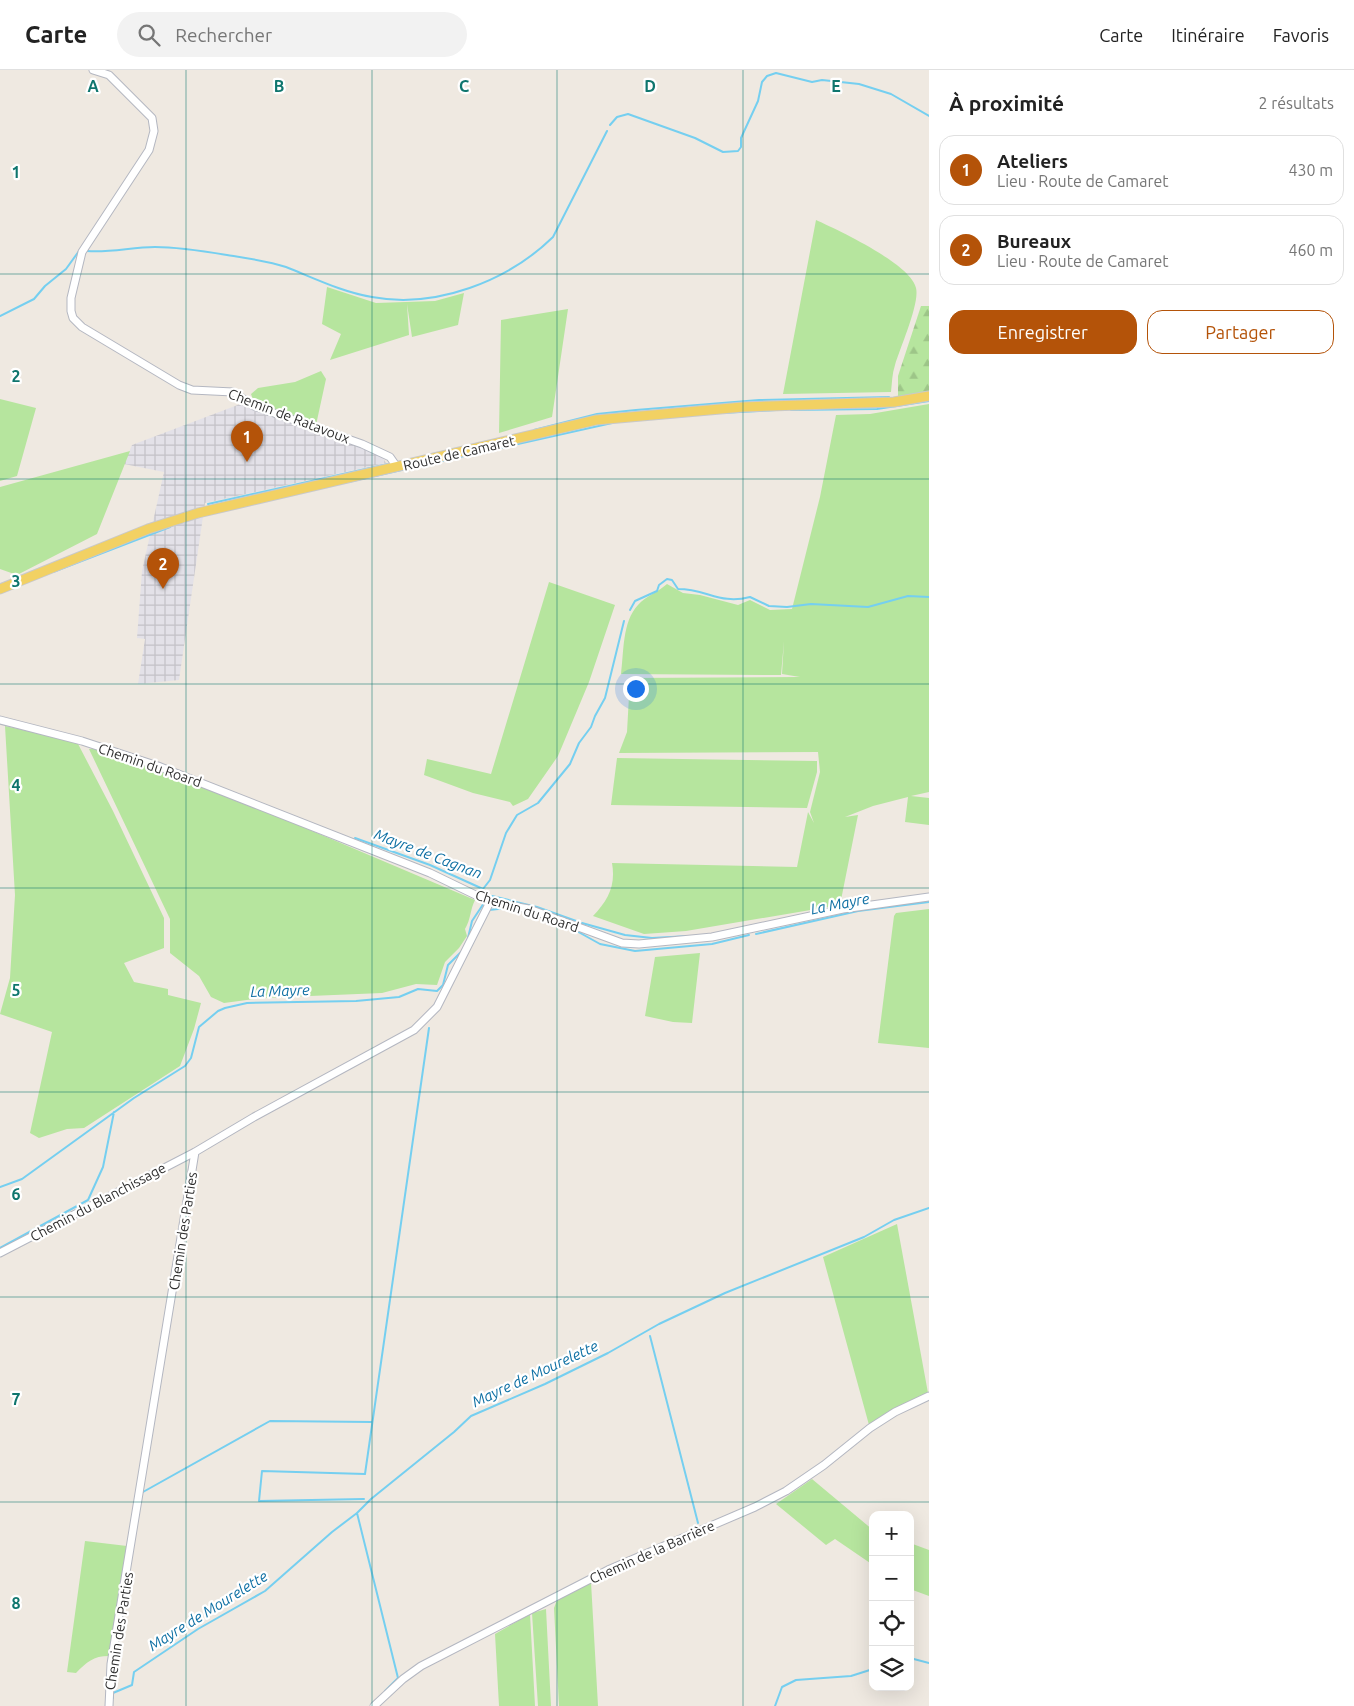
<!DOCTYPE html>
<html lang="fr">
<meta charset="utf-8">
<style>
:root{--surface:#fff;--page:#f2f2f2;--text:#222;--muted:#767676;--line:#e0e0e0;--accent:#b45309}
body{margin:0;font-family:Ubuntu,sans-serif;background:var(--page);color:var(--text)}
.controls{position:absolute;right:15px;bottom:15px;display:grid;overflow:hidden;border-radius:10px;box-shadow:0 5px 20px #0002}
.controls button{width:45px;height:45px;display:grid;place-items:center;padding:0;border:0;border-bottom:1px solid var(--line);background:var(--surface);color:var(--text);font:25px sans-serif}
.you{position:absolute;left:635px;top:618px;width:18px;height:18px;margin:-12px;border:4px solid #fff;border-radius:50%;background:#1a73e8;box-shadow:0 0 0 8px #1a73e833}
.badge{display:grid;place-items:center;width:32px;height:32px;border-radius:50%;background:var(--accent);color:#fff;font-size:16px;font-weight:700}
.pin{position:absolute;translate:-50% -41px;filter:drop-shadow(0 1px 2px #0008)}
.pin::after{content:'';position:absolute;top:26px;width:18px;height:15px;background:inherit;clip-path:polygon(0 0,100% 0,50% 100%)}
.list{margin:0;padding:0;list-style:none}
h2{display:flex;justify-content:space-between;align-items:center;height:65px;margin:0;padding:0 20px;font-size:21px}
h2 small{font-size:16px;font-weight:400;color:var(--muted)}
.list li{display:grid;grid-template-columns:32px 1fr auto;gap:15px;align-items:center;box-sizing:border-box;height:70px;margin:0 10px 10px;padding:0 10px;border:1px solid var(--line);border-radius:15px}
.list b{display:block;font-size:19px;white-space:nowrap}
.list p{margin:0;font-size:16px;white-space:nowrap;color:var(--muted)}
.list em{font-size:16px;font-style:normal;color:var(--muted)}
.actions{display:flex;gap:10px;padding:15px 20px}
.actions a{flex:1;padding:11px 0;border:1px solid var(--accent);border-radius:15px;text-align:center;font-size:18px;color:var(--accent)}
.actions .main{background:var(--accent);color:#fff}
.icon{flex:none;width:28px;height:28px;fill:none;stroke:currentColor;stroke-width:2;stroke-linecap:round;stroke-linejoin:round}
.map{position:relative;flex:none;width:929px;height:1636px;overflow:hidden}
header{display:flex;align-items:center;gap:30px;box-sizing:border-box;height:70px;padding:0 25px;background:var(--surface);border-bottom:1px solid var(--line)}
header strong{font-size:24px}
nav{display:flex;gap:28px;margin-inline-start:auto;font-size:18px}
.search{width:350px;height:45px;background:var(--page);display:flex;align-items:center;gap:12px;box-sizing:border-box;padding:0 18px;border-radius:28px;color:var(--muted);font-size:19px}
main{display:flex}
aside{flex:1;background:var(--surface)}
.map>svg:first-child{display:block}
.industrial{fill:url(#industrial-grid)}
.grass{fill:#b6e59e}
.forest{fill:url(#forest-firs)}
.lines{fill:none;stroke-linecap:round;stroke-linejoin:round}
.stream{stroke:#75cff0;stroke-width:2}
.minor-casing{stroke:#b4b7c1;stroke-width:9}
.major-casing{stroke:#c9c9c9;stroke-width:11}
.minor{stroke:#fff;stroke-width:7}
.major{stroke:#f2d163;stroke-width:9}
.grid{fill:none;stroke:#0f766e;stroke-width:1;stroke-opacity:0.55}
.labels{text-anchor:middle;stroke-width:4.5;stroke-linejoin:round;paint-order:stroke}
.street-label{font-size:14px;fill:#2e2e2e;stroke:#fff}
.water-label{font-size:15px;font-style:italic;fill:#0d6fa3;stroke:#fff}
.grid-label{font-size:16px;text-anchor:middle;font-weight:bold;fill:#0f766e;stroke:#fff;stroke-width:4.5;stroke-linejoin:round;paint-order:stroke}
</style>
<header>
<strong>Carte</strong>
<div class="search"><svg class="icon" aria-label="search" viewBox="0 0 24 24"><circle cx="10" cy="10" r="6"/><path d="M15 15l6 6"/></svg>Rechercher</div>
<nav><a>Carte</a><a>Itinéraire</a><a>Favoris</a></nav>
</header>
<main>
<div class="map">
<svg width="929" height="1636" viewBox="0 0 929 1636">
<defs>
<pattern id="industrial-grid" width="8" height="8" patternUnits="userSpaceOnUse" patternTransform="scale(1.25)"><rect width="8" height="8" fill="#e3e1e8"/><path d="M0 4h8M4 0v8" fill="none" stroke="#c3c1c7"/></pattern>
<pattern id="forest-firs" width="22" height="20" patternUnits="userSpaceOnUse" patternTransform="scale(1.25)"><rect width="22" height="20" fill="#b6e59e"/><path d="M5 1l3.5 6h-7zM16 11l3.5 6h-7z" fill="#9dc588"/></pattern>
</defs>
<rect width="100%" height="100%" fill="#efe9e1"/>
<path class="industrial" d="M243,333L252,339L381,385L386,393L205,433L179,610L138,614L145,569L137,568L142,501L164,402L124,394L132,375Z"/>
<path class="grass" d="M816,150C838,160 911,194 916,218C920,233 900,278 895,295C892,304 892,313 891,322L783,324Z
M327,217L376,233L435,231L464,223L458,255L412,267L407,234L409,265L330,290L341,264L322,254Z
M568,239L552,347L499,363L501,250Z
M321,301L326,309L316,355L254,332L251,324L258,318L295,312Z
M0,329L36,338L17,406L0,411Z
M929,334V722L911,726L929,728V755L905,752L908,727L873,736L845,747L858,745L840,835L686,861L644,864L593,846C608,830 616,816 612,793L797,797L808,742L814,753L810,742L820,702L818,682L619,683L627,662L630,608L800,607L782,604L784,571L781,605L621,604C624,582 622,552 638,535C646,526 658,522 667,514L683,523L700,525L738,535L750,530L770,540L792,539L820,427L836,345L870,344Z
M130,381L97,464L17,505L0,499V417Z
M549,512L615,535L589,612L558,686L528,729L513,736L510,732L473,723L424,705L427,689L491,704Z
M5,656L77,672L113,741L164,848V878L124,893L134,912L168,919V925L201,933L194,959L180,996L84,1058L67,1059L39,1068L30,1063L52,962L0,944L10,908L15,825Z
M98,678L211,718L475,830C470,840 471,849 465,859L467,866L459,878L445,892L437,915L416,914L382,923L262,928L224,933L211,927L199,906L170,883V849L89,679Z
M617,688L817,691V702L807,738L611,735Z
M929,839V978L878,973L894,846L896,843Z
M700,883L692,953L673,952L645,946L655,887Z
M897,1154L928,1323L891,1341L869,1355L823,1187Z
M812,1409L873,1460V1495L835,1469L826,1475L776,1434Z
M85,1471L127,1476L109,1586C93,1586 87,1592 76,1603L67,1602Z
M910,1473L929,1480V1526L910,1519Z
M591,1512L598,1636H559L554,1538L557,1530Z
M546,1539L551,1636H538L532,1543Z
M530,1544L535,1636H499L495,1564Z"/>
<path class="forest" d="M921,236H929V321L898,328V306Z"/>
<g class="lines">
<path class="stream" d="M610,55L617,47L628,44L695,68L723,82L738,81L741,77V68L758,31L762,12L767,6L776,3L812,12L822,10L859,14L891,24L929,46
M87,181C110,183 132,177 155,177C178,177 203,181 227,185C246,188 268,191 286,197C314,208 342,222 372,227C436,239 508,211 553,167L607,61
M0,246L34,229L45,216L66,199L79,181
M791,340L877,339L929,331
M721,343L776,340
M534,360L597,344L636,340L759,330L889,327
M348,412L612,353
M208,434L388,394
M53,502L170,457
M630,540L635,531L657,521L659,515L667,509L672,510L678,519C707,519 720,535 750,527L769,536L787,537L811,534L868,537L908,526L929,527
M355,768L430,795L483,819L490,810L506,763L517,745L538,733L570,694L579,673L591,657L595,646L605,628L624,551
M492,826L537,837L579,852
M489,840L507,838
M582,853L625,865L652,868L690,866
M573,859L600,874L635,881L712,874L749,865
M756,864L858,841L929,832
M468,868L472,851L484,833
M0,1117L22,1109L134,1028L185,996L191,988L199,957L218,941L225,938L247,933L356,931L399,927L418,919L437,921L443,915L448,895L463,880
M0,1178L88,1130L103,1097L114,1042
M650,1266L698,1453
M143,1422L270,1351L372,1352
M364,1429L259,1431L262,1401L365,1404L429,958
M357,1443L398,1608L385,1621
M910,1588L929,1593
M113,1628V1623L132,1615L134,1602L198,1559L265,1521L332,1462L357,1443L371,1429L454,1362L471,1346L545,1314L608,1283L659,1254L725,1223L864,1167L894,1150L929,1138
M775,1636L782,1617L796,1610L851,1606L873,1599"/>
<g class="minor-casing">
<path id="minor" d="M93,0L109,5L152,48L154,61L149,80L82,182L71,228V241L73,248L82,257L179,315L192,320L233,322L254,336L362,374L390,387L397,397
M0,650L82,671L158,696L430,803L490,832L529,839L622,873L639,874L712,867L843,839L929,827
M0,1183L195,1082L254,1047L414,960L437,937L490,832
M109,1636L111,1594L195,1082
M374,1636L403,1609L421,1596L608,1500L755,1437L786,1421L824,1395L870,1358L895,1342L929,1326"/>
</g>
<g class="major-casing">
<path id="major" d="M0,519L148,459L198,443L596,350L743,337L894,332L929,326"/>
</g>
<use href="#minor" class="minor"/>
<use href="#major" class="major"/>
</g>
<path class="grid" d="M186,0V1636M372,0V1636M557,0V1636M743,0V1636M0,204H929M0,409H929M0,614H929M0,818H929M0,1022H929M0,1227H929M0,1432H929"/>
<g class="labels">
<g class="street-label">
<text transform="translate(289 346) rotate(21)" y="5">Chemin de Ratavoux</text>
<text transform="translate(459 383) rotate(-13)" y="5">Route de Camaret</text>
<text transform="translate(150 695) rotate(19)" y="5">Chemin du Roard</text>
<text transform="translate(527 841) rotate(18)" y="5">Chemin du Roard</text>
<text transform="translate(98 1132) rotate(-28)" y="5">Chemin du Blanchissage</text>
<text transform="translate(183 1161) rotate(-81)" y="5">Chemin des Parties</text>
<text transform="translate(652 1482) rotate(-24)" y="5">Chemin de la Barrière</text>
<text transform="translate(119 1561) rotate(-81)" y="5">Chemin des Parties</text>
</g>
<g class="water-label">
<text transform="translate(428 784) rotate(21)" y="5">Mayre de Cagnan</text>
<text transform="translate(840 834) rotate(-11)" y="5">La Mayre</text>
<text transform="translate(280 921) rotate(-2)" y="5">La Mayre</text>
<text transform="translate(535 1304) rotate(-25)" y="5">Mayre de Mourelette</text>
<text transform="translate(208 1541) rotate(-32)" y="5">Mayre de Mourelette</text>
</g>
</g>
<g class="grid-label">
<text x="93" y="22">A</text>
<text x="279" y="22">B</text>
<text x="464" y="22">C</text>
<text x="650" y="22">D</text>
<text x="836" y="22">E</text>
<text x="16" y="108">1</text>
<text x="16" y="312">2</text>
<text x="16" y="517">3</text>
<text x="16" y="721">4</text>
<text x="16" y="926">5</text>
<text x="16" y="1130">6</text>
<text x="16" y="1335">7</text>
<text x="16" y="1539">8</text>
</g>
</svg>
<div class="controls">
<button>+</button>
<button>−</button>
<button><svg class="icon" aria-label="locate" viewBox="0 0 24 24"><circle cx="12" cy="12" r="6"/><path d="M12 2v4M12 18v4M2 12h4M18 12h4"/></svg></button>
<button><svg class="icon" aria-label="layers" viewBox="0 0 24 24"><path d="M12 4l9 5-9 5-9-5zM3 14l9 5 9-5"/></svg></button>
</div>
<div class="you"></div>
<div class="pin badge" style="left:247px;top:392px">1</div>
<div class="pin badge" style="left:163px;top:519px">2</div>
</div>
<aside>
<h2>À proximité<small>2 résultats</small></h2>
<ul class="list">
<li><span class="badge">1</span><div><b>Ateliers</b><p>Lieu · Route de Camaret</p></div><em>430 m</em></li>
<li><span class="badge">2</span><div><b>Bureaux</b><p>Lieu · Route de Camaret</p></div><em>460 m</em></li>
</ul>
<div class="actions"><a class="main">Enregistrer</a><a>Partager</a></div>
</aside>
</main>
